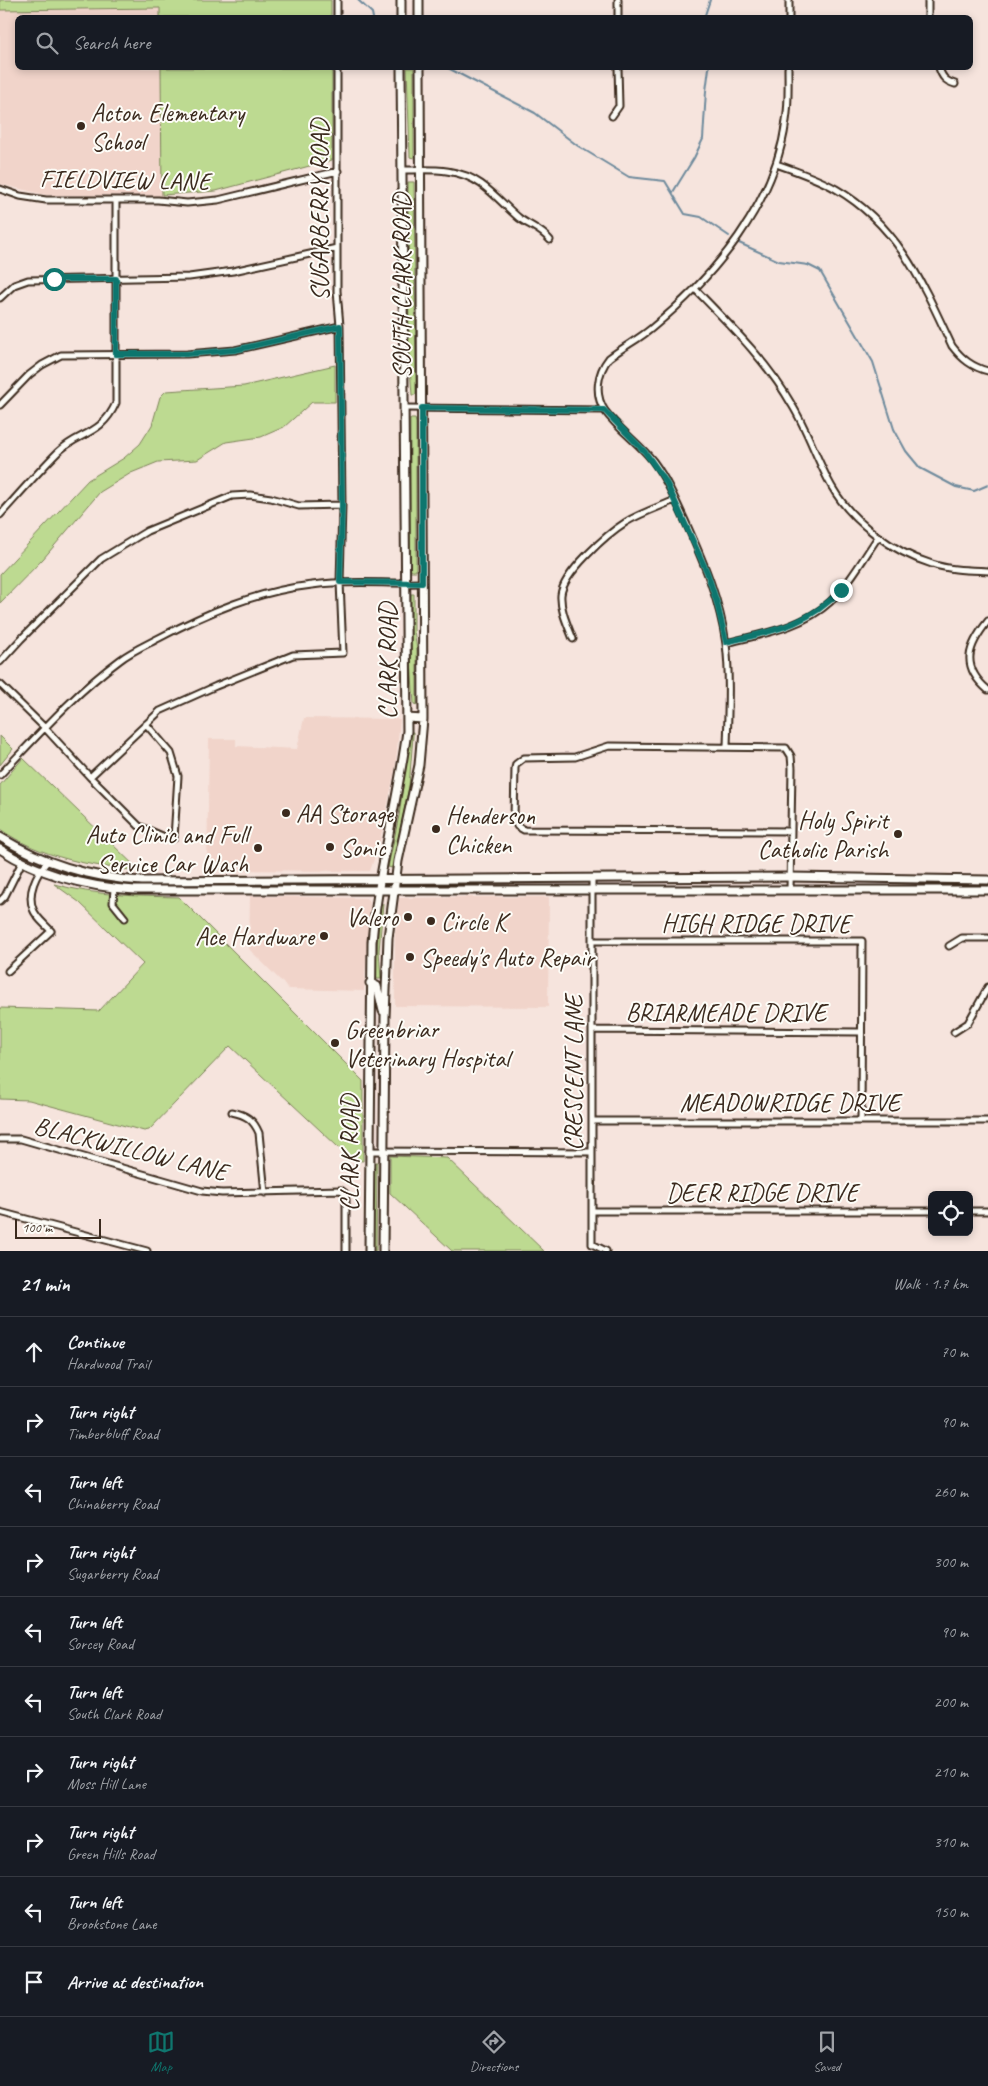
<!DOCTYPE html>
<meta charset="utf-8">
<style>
:root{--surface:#171b24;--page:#20242c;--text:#f1f3f6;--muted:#9ea1a6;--line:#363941;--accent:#0f766e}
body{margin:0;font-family:Caveat,sans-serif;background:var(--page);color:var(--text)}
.controls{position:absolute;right:15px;bottom:15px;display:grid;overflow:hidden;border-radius:8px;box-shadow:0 2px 8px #0003}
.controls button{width:45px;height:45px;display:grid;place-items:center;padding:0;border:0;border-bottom:1px solid var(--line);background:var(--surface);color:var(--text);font:25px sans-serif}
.scale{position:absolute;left:15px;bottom:12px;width:86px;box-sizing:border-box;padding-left:5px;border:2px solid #3b2a1e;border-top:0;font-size:14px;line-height:18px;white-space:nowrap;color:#3b2a1e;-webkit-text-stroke:4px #fdfcf7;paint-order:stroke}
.stop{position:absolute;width:15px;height:15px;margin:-11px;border:4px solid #0f766e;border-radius:50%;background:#fff}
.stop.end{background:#0f766e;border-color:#fff;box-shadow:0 1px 5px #0008}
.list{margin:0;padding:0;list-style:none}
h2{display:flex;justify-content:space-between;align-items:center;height:65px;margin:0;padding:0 20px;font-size:21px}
h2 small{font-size:16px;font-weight:400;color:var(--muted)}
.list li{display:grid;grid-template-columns:32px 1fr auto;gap:15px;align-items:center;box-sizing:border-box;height:70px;padding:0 20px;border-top:1px solid var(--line)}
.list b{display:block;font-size:19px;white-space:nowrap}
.list p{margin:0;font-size:16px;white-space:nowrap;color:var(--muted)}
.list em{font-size:16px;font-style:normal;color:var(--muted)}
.icon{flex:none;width:28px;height:28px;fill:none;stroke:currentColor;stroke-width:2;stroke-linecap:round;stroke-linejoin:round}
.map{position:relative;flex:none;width:988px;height:1251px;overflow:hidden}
.search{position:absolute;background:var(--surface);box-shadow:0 2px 8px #0003;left:15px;right:15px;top:15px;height:55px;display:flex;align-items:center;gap:12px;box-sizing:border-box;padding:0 18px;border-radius:8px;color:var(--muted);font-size:19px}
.sheet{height:765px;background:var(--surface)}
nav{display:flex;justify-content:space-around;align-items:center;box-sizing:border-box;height:70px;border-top:1px solid var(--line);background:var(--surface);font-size:14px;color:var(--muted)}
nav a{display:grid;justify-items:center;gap:2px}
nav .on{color:var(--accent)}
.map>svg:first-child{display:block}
.built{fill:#f1d4ca}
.green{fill:#bdda91;stroke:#7c8258}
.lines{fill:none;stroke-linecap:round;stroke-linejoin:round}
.stream{stroke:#6e8a9c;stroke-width:2}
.street-casing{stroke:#3b2a1e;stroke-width:9}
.secondary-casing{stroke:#3b2a1e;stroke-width:11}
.street{stroke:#fdfcf7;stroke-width:5}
.secondary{stroke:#fdfcf7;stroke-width:7}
.route{stroke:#0f766e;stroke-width:6}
.poi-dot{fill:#3b2a1e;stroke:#fdfcf7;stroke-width:2}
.labels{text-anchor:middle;stroke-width:4;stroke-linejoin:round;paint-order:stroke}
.poi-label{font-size:25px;fill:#3b2a1e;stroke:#fdfcf7;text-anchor:start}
.street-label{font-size:25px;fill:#3b2a1e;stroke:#fdfcf7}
</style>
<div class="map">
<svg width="988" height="1251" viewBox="0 0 988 1251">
<rect width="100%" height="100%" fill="#f6e4dd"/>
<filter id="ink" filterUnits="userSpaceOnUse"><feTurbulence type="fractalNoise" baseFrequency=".02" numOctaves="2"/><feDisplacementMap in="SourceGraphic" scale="10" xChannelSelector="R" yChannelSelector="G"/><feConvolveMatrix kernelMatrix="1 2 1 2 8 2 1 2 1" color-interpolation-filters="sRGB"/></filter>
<g filter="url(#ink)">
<path class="built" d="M160,8V17L18,18V68H161L162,196L46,195L0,184V10Z
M304,718L400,719L395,770L379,845L370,871L207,870L209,739H236V746L297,749Z
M250,896L366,898L370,902L364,991L289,989L249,949Z
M464,897H549L548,1007L395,1006V934L399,898Z"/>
<path class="green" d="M0,0H331V17H160V8L0,10Z
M161,68H332V160L216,191L162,195Z
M407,68H414V158L410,157Z
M408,182H414V184L416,393L415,395H412L409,353Z
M335,365V402H312L284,427L261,437L226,442L197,460L158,462L131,473L100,492L43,559L0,603V574L88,480L124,458L140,444L152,425L160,397L166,391L244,386Z
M410,419H415L416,423V571H411L410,567Z
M411,594H414V630L417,650V705L414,704L411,661Z
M410,732H413V736L409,787L392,868L388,867L399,816Z
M0,736L13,749L0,765Z
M23,758L140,871C91,866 41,858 0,829V785Z
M54,884C97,896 135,896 179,897L363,1081V1161L352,1160L230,1046L149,1130L144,1131L29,1100L0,1099V1008L99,1011L143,964L79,902Z
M380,903L383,904L379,951L381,979H375Z
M390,1156L447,1158L544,1251H452L390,1193Z
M373,1162H377L376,1251H373Z"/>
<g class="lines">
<path class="stream" d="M358,0L372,13L373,18
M704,18L710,0
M448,68L535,113L578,146L629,177L665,181L685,214L701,217L729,236
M673,192L694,158L703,139L706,91L709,68
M739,243L779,261L808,265L820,271L873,362L894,429L906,451L920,468L956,487L974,491L988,485"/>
<g class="street-casing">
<path id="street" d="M337,0V18
M618,0V18
M928,0V18
M789,18V0
M939,68C942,77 945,81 955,84
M612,116L619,106L618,68
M776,164C796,171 817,178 836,189C898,225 923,284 952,346C962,359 972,367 988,371
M402,170C430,170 457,167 481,184C495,194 506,207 519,218C530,226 541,229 550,240
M0,189L20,196L46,200H158L187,203L218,200L338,171
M695,289C730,325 767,361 792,405C808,431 817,461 832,487C852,522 893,552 932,564C950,570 969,570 988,571
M0,298L14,285L28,280L189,277L233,271L337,248
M0,405L29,375L42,365L61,355L187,354L235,350L340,326
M405,408L604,410
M0,515C19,494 38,472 58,452C80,431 101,436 116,403V200
M988,621C968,646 960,666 988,690
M573,639C568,626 560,610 561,595C563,573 607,534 626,522C641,513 659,507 675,500
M726,643C761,634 802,628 830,602C849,584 863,559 878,537
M0,662L21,639L101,559L147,531L232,496L250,495L271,498L299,506L342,505
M0,684L45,728L90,777L139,826L167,838H174L178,776L171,753L146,724
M727,746C728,712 730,677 726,644C720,601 704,563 687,525C677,503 667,480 653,461C639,443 619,430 605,411C594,395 597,373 609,358C623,347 639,339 652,328C715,276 775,204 786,121C789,103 788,85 788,68
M0,775C38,735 75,693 120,660C132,651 146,645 159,638C208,612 258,591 312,585C348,580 385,584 422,583
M90,777L160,711L216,686L293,655L343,653L340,582L342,505L340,326L337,291V68
M592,878V1244
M114,889L113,903L125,918
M790,890L792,768L791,756L786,748L609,746L575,757L524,758L516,764L515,768L514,818L517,826L524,830L790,831
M0,901L5,896L22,862
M592,941H862L861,1120
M949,946L962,938H988
M8,971L51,931C45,924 36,918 33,909C27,893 36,874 47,862
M592,1030L860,1032
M954,1032L968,1023L988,987
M232,1112C246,1115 253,1119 259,1133L265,1193
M592,1121H988
M0,1139H21L202,1191L222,1193L341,1190L345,1193L346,1200V1251
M369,1151L592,1152
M592,1211H932
M969,1211H988
M0,1212L147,1251
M592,1244L606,1251"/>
</g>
<g class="secondary-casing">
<path id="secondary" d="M419,0V18
M401,18V0
M407,718L423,719
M0,837C44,864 90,878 142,881L790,877L988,880
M0,849C40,875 88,887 135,890H988
M370,983L377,986L383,1011
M369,1251L372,942C378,871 398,802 407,731L401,68
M383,1251L385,1017L388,938L398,861L419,765L423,719L420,68"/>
</g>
<use href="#street" class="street"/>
<use href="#secondary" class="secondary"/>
</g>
</g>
<g class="lines" filter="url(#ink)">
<path class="route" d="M54,279H116V354H186L235,350L340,326L342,505L340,582L422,583V408L604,410L645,452L666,482L707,572L717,603L726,642C772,631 807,626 841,590"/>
</g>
<g class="poi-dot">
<circle cx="81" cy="126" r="5"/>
<circle cx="286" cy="813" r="5"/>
<circle cx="436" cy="829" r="5"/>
<circle cx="898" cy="834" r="5"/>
<circle cx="330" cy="847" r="5"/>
<circle cx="258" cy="848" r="5"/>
<circle cx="408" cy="917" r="5"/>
<circle cx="431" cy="921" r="5"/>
<circle cx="324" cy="936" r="5"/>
<circle cx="410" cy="957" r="5"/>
<circle cx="335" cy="1043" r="5"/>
</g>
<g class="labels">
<g class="poi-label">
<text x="91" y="121">Acton Elementary<tspan x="91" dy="29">School</tspan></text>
<text x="296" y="822">AA Storage</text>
<text x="446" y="824">Henderson<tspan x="446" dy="29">Chicken</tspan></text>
<text x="888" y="829" text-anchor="end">Holy Spirit<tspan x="888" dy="29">Catholic Parish</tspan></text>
<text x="248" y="843" text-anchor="end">Auto Clinic and Full<tspan x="248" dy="29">Service Car Wash</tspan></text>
<text x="340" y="856">Sonic</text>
<text x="398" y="926" text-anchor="end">Valero</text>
<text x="441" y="930">Circle K</text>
<text x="314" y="945" text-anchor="end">Ace Hardware</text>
<text x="420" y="966">Speedy's Auto Repair</text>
<text x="345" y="1038">Greenbriar<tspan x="345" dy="29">Veterinary Hospital</tspan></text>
</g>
<g class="street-label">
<text transform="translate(125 179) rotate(1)" y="9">FIELDVIEW LANE</text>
<text transform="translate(319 210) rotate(-90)" y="9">SUGARBERRY ROAD</text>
<text transform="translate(401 286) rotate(-90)" y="9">SOUTH CLARK ROAD</text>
<text transform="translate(387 661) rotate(-90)" y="9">CLARK ROAD</text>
<text x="756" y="932">HIGH RIDGE DRIVE</text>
<text x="726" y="1021">BRIARMEADE DRIVE</text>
<text transform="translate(573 1073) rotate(-90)" y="9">CRESCENT LANE</text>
<text x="790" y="1111">MEADOWRIDGE DRIVE</text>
<text transform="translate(131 1148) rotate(14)" y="9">BLACKWILLOW LANE</text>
<text transform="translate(349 1153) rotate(-90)" y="9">CLARK ROAD</text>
<text x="762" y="1201">DEER RIDGE DRIVE</text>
</g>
</g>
</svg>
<div class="controls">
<button><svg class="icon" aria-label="locate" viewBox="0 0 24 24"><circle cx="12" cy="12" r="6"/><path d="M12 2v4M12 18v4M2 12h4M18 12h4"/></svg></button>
</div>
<div class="scale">100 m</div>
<div class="stop" style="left:54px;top:279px"></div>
<div class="stop end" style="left:841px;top:590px"></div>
<div class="search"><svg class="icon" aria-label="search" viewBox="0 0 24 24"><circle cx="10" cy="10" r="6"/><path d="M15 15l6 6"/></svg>Search here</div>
</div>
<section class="sheet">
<h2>21 min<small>Walk · 1.7 km</small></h2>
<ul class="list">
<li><svg class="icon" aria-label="ahead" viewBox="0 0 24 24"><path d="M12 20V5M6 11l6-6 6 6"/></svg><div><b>Continue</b><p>Hardwood Trail</p></div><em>70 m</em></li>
<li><svg class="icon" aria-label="right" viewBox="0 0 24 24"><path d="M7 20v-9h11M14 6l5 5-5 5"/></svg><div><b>Turn right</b><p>Timberbluff Road</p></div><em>90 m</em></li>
<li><svg class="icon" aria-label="left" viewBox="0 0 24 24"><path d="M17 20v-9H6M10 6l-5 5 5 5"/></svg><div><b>Turn left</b><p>Chinaberry Road</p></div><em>260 m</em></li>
<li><svg class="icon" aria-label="right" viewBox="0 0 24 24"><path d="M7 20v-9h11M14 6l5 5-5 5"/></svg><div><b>Turn right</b><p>Sugarberry Road</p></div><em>300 m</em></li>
<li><svg class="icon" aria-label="left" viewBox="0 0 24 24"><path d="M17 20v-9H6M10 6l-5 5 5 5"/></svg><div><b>Turn left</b><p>Sorcey Road</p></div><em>90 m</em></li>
<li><svg class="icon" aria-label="left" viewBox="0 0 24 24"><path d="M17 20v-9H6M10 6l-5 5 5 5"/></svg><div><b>Turn left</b><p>South Clark Road</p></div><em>200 m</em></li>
<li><svg class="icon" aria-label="right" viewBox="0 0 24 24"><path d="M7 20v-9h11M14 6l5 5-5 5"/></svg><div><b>Turn right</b><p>Moss Hill Lane</p></div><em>210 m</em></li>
<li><svg class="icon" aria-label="right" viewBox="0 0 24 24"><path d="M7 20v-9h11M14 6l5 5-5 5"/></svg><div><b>Turn right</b><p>Green Hills Road</p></div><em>310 m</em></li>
<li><svg class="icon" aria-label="left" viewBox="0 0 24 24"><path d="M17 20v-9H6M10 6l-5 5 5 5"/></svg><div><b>Turn left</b><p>Brookstone Lane</p></div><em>150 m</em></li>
<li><svg class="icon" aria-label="arrive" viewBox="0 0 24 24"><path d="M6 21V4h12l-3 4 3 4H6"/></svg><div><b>Arrive at destination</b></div></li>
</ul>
</section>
<nav>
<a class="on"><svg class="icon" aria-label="map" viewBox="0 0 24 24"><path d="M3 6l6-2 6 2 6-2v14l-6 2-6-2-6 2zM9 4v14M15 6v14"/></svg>Map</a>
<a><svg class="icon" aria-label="directions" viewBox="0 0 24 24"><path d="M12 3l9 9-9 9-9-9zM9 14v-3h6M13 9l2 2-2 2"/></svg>Directions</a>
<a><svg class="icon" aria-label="saved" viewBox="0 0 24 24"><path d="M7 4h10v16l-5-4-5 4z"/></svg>Saved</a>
</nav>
